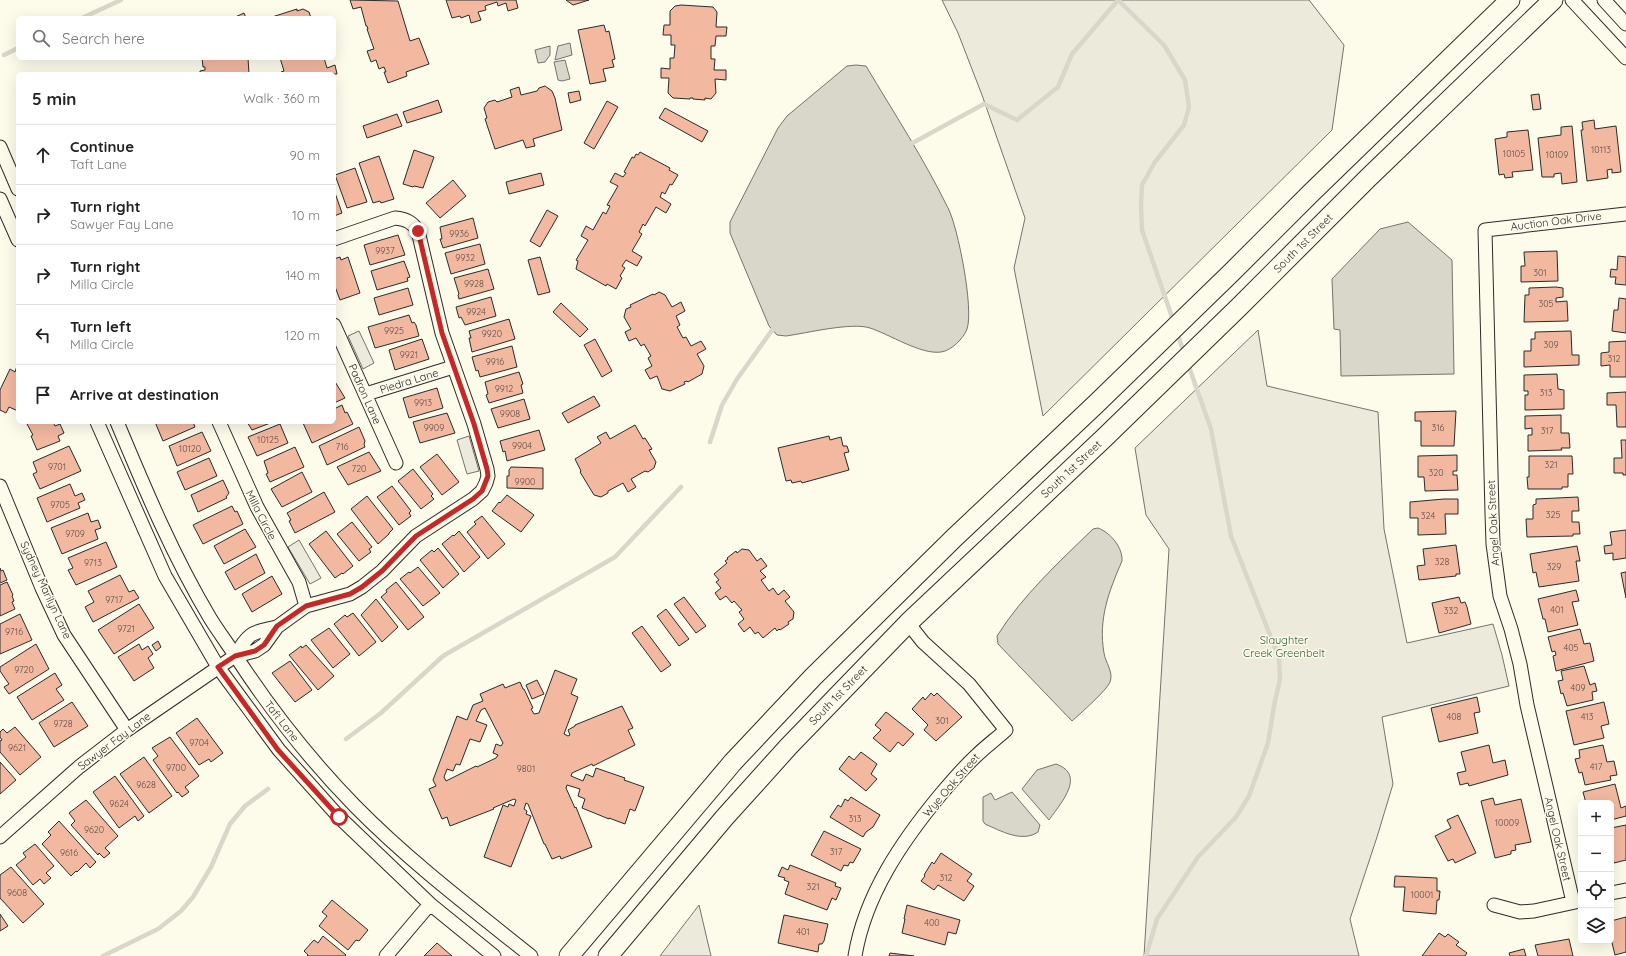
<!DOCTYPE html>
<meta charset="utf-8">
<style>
:root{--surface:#fff;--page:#f6f6f6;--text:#222;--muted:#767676;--line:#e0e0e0}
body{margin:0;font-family:Quicksand,sans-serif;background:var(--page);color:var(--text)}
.controls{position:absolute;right:12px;bottom:12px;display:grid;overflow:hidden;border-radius:6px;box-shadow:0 4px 16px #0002}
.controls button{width:36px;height:36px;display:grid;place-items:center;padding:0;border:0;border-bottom:1px solid var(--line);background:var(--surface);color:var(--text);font:20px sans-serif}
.stop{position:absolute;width:12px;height:12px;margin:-9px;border:3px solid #c62828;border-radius:50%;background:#fff}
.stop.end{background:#c62828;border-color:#fff;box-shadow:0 1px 4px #0008}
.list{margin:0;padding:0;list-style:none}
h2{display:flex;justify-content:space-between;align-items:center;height:52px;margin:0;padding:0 16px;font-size:17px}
h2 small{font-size:13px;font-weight:400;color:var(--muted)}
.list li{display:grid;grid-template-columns:26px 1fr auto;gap:12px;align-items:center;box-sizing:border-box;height:60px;padding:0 16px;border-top:1px solid var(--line)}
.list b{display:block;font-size:15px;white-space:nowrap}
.list p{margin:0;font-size:13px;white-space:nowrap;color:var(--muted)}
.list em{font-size:13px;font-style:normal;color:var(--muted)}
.icon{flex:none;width:22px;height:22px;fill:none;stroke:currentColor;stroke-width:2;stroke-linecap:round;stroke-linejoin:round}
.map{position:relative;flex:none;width:1626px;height:956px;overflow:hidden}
.search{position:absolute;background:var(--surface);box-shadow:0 4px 16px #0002;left:16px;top:16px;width:320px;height:44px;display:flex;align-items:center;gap:10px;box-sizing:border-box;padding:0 14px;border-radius:6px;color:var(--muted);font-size:15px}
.panel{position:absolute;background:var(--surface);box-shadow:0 4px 16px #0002;left:16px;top:72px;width:320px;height:352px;border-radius:6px}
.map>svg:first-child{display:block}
.green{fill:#ecebdb;stroke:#74746e}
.parking{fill:#eceadb;stroke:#74746e}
.water{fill:#d8d7c9;stroke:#74746e}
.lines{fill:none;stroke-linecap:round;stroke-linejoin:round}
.stream{stroke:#d8d7c9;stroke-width:4.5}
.building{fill:#f2b8a0;stroke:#2b2b2b;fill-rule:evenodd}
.minor-casing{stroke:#2b2b2b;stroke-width:15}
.secondary-casing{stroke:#2b2b2b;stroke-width:21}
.minor{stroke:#fdfbea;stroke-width:13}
.secondary{stroke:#fdfbea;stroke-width:19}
.route{stroke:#c62828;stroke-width:5}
.labels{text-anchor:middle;stroke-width:3;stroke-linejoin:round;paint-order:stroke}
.number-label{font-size:9px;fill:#5d4e48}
.street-label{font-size:11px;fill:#2b2b2b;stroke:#fdfbea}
.park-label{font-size:11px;fill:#34623c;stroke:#fdfbea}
</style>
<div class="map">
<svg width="1626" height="956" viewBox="0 0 1626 956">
<rect width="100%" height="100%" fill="#fdfbea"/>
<path class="green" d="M942,0H1309L1344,45L1332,130L1043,416L1014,268L1025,218L982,95L958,33Z
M1258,330L1267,386L1378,412L1384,529L1407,643L1493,624L1502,655L1509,686L1382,717L1393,784L1377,837L1350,919L1359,956H1144L1169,549L1146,515L1135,448Z
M699,905L711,956H660Z"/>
<path class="parking" d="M359,331L374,363L363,369L348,336Z
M469,436L479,471L467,474L457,440Z
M299,540L321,578L310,584L288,547Z"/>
<path class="water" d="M570,43L572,55L555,60L558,46Z
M550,46V55L545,62L538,63L535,50Z
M565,60L570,79L562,81L558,80L554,62Z
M856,65L866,66C894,113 924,159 948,208C958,227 974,309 967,329C964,338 951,351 941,352C921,355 889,334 870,328C852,322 807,333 786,336L777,335L769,326L730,233V222L778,128L787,116L847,66Z
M1408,222L1452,260L1454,374L1341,376L1340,330L1334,329L1332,279L1380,229Z
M1098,528C1111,533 1123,548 1122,561C1109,591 1098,619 1104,653C1105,662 1114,672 1110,682C1107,690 1080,714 1072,721L998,644L997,636C1023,595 1058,563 1093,529Z
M1056,764C1087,775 1060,804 1049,820L1022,789L1037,770Z
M1012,792L1040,825L1038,832C1022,843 1001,831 985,824L983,821V797L991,793L995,800Z"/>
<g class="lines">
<path class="stream" d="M1118,0L1164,45L1185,80L1189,107L1184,125L1155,162L1142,185L1141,205L1142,230L1174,323
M82,18L121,0
M4,55L18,48
M907,146L984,104L1017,120L1058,87L1072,54L1118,0
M1177,332L1184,353
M710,442L722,405L737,379L775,326
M346,739L381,713L443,656L615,557L681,487
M103,956L158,929L181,911L193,897L211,867L230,824L245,806L268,789
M1146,956L1157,919L1198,857L1236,817L1249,796L1268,743L1274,706L1280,679L1279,658L1231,536L1211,429L1188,364"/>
</g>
<path class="building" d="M350,0L398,1L410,41L419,38L429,64L406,72L407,76L388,83L384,72H386L384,67L379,69L376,60L371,62L367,51L374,49L367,29H368L367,26H366L361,7L353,9Z
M446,0H516L518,8L508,11L506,3L498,6L497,2L485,6L486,10L478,12L481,20L471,23L469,15L461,18L460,16L452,18Z
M566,0H589L573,5Z
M681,5L713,7L717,12L716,27H727L726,36H716L715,46H711V59H715L714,70H726V80L715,79L716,93L711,99L705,98V100L693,99V98H690V99L673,98L668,93L669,78H661V68L670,69V58H674L675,45H671V35H663L664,25H670V11L675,6Z
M297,9V11L303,9L309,12L311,18H272V17Z
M244,13L246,18H233Z
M604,25L606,32L609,31L615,59L612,60L614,67L603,69L606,81L590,84L578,30Z
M202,58H248L249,74H200V71L205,70V67H203Z
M277,58H319V59L324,58L327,68L335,65L337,74H282L281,72L284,71L280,58L277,59Z
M545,86L552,91L555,98L562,130L533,139L535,146L526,148L523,140L495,149L485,119L487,118L484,108L488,102L495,100L497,102L512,97L510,90L519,87L521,95L537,91L539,88Z
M579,91L581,100L570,103L568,93Z
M1539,94L1541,109L1533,110L1531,95Z
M438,100L442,112L407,123L403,112Z
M607,101L618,107L594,149L584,143Z
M665,108L708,131L702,142L659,118Z
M397,114L402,126L367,138L363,126Z
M1594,120L1595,129L1616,126L1621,172L1612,173V169L1607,170L1608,178L1587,181L1581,130H1583L1582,122Z
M1572,126L1577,182L1562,184L1561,173L1554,174V177H1542L1538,138L1561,135V127Z
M1528,130L1533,170L1512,172L1513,177L1505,178L1504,174L1499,175L1495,139L1507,137V132Z
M414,150L434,157L423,188L414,186L413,187L403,184Z
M640,152L670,168L669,170L678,175L672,185L670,184L665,194L662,192L660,197L671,204L666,213L656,207L645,226L643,224L639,232L642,234L632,251L642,257L637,266L626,260L622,266L625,268L620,276L622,278L616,289L607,284L606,286L576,269L578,261L576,260L588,240L581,236L586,226L593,230L603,212L606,214L610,206L607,205L618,186L610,182L615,173L623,177L626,173L624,172L632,157L634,158L636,154L638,155Z
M379,156L394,199L381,203L380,201L373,203L359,163Z
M355,168L367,202L347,208L335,175Z
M541,173L544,185L509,194L506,182Z
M453,180L466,196L440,218L426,203Z
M334,190L342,213L334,216Z
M547,210L558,216L540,247L530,241Z
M473,218L478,238L443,248L440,239H442L440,227Z
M398,235L405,255L370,265L364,245Z
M480,244L485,264L451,274L445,253Z
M1557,251L1558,281L1521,282V266H1525L1524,252Z
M1618,256L1626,257V285L1615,284L1616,277H1610L1611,269L1617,270Z
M340,257L341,260L348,257L360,293L340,300L334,284V259Z
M540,257L550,292L538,295L528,260Z
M404,261L410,277L407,278L408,281L377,290L371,271Z
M488,269L494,289L459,299L458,295L459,294L454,278Z
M1556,287L1563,288V297L1556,298V302L1567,301L1568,321L1524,322L1525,295H1529V288Z
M408,288L413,305L379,315L374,298Z
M659,292L665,295L672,307L681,302L685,311L676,316L680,325L677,327L683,338L686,337L691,346L701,341L706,349L697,354L704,366L702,374L688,382L687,381L684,382L685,384L670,391L662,389L657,376L650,379L645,370L652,366L648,358L651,356L644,344L641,346L636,338L629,341L625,332L631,329L624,317L626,309L631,307L630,305L653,294L654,295Z
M491,297L496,316L465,325L461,317L459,318L456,307Z
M1619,298L1626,299V333L1612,331L1614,310H1618Z
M561,303L588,329L580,337L553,312Z
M409,315L412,323L414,322L416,325L419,336L375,348L368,327Z
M509,319L515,339L472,352L469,338H471L469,331Z
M1571,331L1572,355H1579V365L1524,367V351H1531V339H1535V332Z
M422,339L429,359L395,370L389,350Z
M595,339L612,371L602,377L584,345Z
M1626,341V377H1610V365L1601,366V353L1609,352V342Z
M512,346L517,367L480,377L478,370L476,371L472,357Z
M17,366L18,411L9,407L6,413L0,410V390L10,369L15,372Z
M519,372L523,384L521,385L523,393L489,403L486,395L488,394L485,382Z
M1557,374L1558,389L1564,390V409L1525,410V395H1528V391H1524V375Z
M334,380L345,398L334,403Z
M437,388L443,408L409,418L403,398Z
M1626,392V427H1617L1616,405H1607V393Z
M594,396L600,406L568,423L562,413Z
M524,399L530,419L498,428L491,409Z
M342,405L345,413L347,412L353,424L312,443L303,423L306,422H334V409Z
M1456,411L1454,446H1421V421H1415V412Z
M447,413L455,433L420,443L413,422Z
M1561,415V433H1569L1570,448H1561L1562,450L1528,451V435H1532V428L1525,429V416Z
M31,422H53L55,426L60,424L64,433L58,436L60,441L37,450L31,436L33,435L27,424Z
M155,422H193L195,427L163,441Z
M247,422H273L252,430Z
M280,424L288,443L257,456L248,437Z
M635,425L643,439L645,438L652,449L649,450L656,462L654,468L648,472L645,471L631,479L636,487L628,492L623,483L608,491V493L601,497L594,495L580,472L581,471L575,459L601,443L597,437L606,432L610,439Z
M359,427L365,441L364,444L365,447L327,465L319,446Z
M539,430L545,450L507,461L505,451L503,452L500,441Z
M202,432L211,451L177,466L169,446Z
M829,436L830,440L841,437L843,446H847L849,452L844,453L849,470L802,483L801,481L792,483L791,480L786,481L778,448Z
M1621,440H1626V475H1623V473H1614V458H1622Z
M69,446L81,471L40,489L33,474L37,472L33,462Z
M295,447L304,467L270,482L266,474L268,473L264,461Z
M369,452L381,471L348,485L337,467Z
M437,454L459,482L442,495L420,467Z
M1457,455V471H1453V475H1457L1458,490L1425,491L1424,477H1418V456Z
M1529,456H1572L1573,474H1568V487H1562V489H1528L1527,477H1529Z
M209,458L217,476L185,490L177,472Z
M511,467L543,468V489L507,488V476H509V470Z
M413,469L433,494L431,496L434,499L421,509L398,481Z
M302,472L312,492L282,507L271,489Z
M223,480L229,493L226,497L227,498L198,512L191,495Z
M70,484L75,496L82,493L85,500L78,503L80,508L47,522L37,498Z
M392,486L411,511L409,513L411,516L399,525L377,497Z
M324,492L335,512L295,533L289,521L291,520L287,513Z
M507,495L534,515L521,532L492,511L499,502L500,503Z
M367,496L393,529L389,533V534L378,544L351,509Z
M1578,497L1579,511H1572V522H1579L1580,534H1573V536L1527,537L1526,519H1533V505L1536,504V499Z
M1444,499H1458V514H1445L1446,534L1418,535V518H1410V502Z
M232,506L235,512L237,511L243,524L203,544L193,525Z
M88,513L91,522L98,520L101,528L95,530L98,539L62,554L51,528Z
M482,516L505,544L488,559L467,532L476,524L474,522Z
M352,522L372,547L369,549L371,552L359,561L337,534Z
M245,529L256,547L224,564L214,546Z
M1626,530V558L1613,560V553L1605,554L1604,546L1612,545L1610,532Z
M326,531L353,566L343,574L342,573L335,578L309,544Z
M459,531L480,557L464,572L442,544L453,535L454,536Z
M106,542L117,567L76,585L68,570L73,568L68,558Z
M1456,545L1460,574H1456V576L1419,580L1417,566L1425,565L1423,549Z
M1577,546L1580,561H1576L1579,581L1539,587L1536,572L1533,573L1530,554Z
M438,548L459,574L443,588L420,560L432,550L434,552Z
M742,549L749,550L757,561L761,558L767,566L760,571L766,577L761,580L769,591L773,588L778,595L784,590L790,597L785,601L794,612L793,619L788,622L789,624L780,630L779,629L777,631L775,628L763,638L758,632L755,634L750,627L744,632L738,624L744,619L739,612L742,610L734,601L732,603L726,596L720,600L715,593L721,588L716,582L719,580L714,574L727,563L725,561L728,559L727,558L736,551L737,553Z
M256,554L265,573L235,590L225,572Z
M418,567L440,593L423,606L400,579L409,572L410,573Z
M0,568L1,571L3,570L7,580L0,583Z
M1626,572V598L1621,573Z
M120,575L129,592L134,590L139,598L93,622L85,607L94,602L88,591Z
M272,576L282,594L252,612L242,594Z
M7,582L13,595L12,596L14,601L12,602L15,609L0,616V585Z
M396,582L424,617L408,630L381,597L387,592L386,590Z
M1576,590L1579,601L1572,602L1578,625L1548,632L1545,619H1543L1538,599Z
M684,597L706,626L696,633L674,604Z
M1459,597L1461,603L1465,602L1467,607L1471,624L1439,633L1432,603Z
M376,599L398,627L382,642L361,615Z
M139,604L154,628L114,654L98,630Z
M666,609L689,639L679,646L657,616Z
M353,613L376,642L359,656L334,624L345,615L347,617Z
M20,614L32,640L0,654V624Z
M642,626L671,665L661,672L632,633Z
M329,628L350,654L333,668L311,640Z
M1580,629L1584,644L1590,643L1594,661L1556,671L1553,656L1556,655L1555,651L1552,652L1548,637Z
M158,641L161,647L156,651L152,645Z
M36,644L49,669L9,694L4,687L9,684L0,671V667Z
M139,644L142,650L148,646L153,654L148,658L154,668L134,681L118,657Z
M306,645L334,676L318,690L289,655L296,650L301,646L302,648Z
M290,661L312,690L295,702L272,673Z
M1584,666L1590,685L1595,683L1597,691L1592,692L1593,700L1567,706L1563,693L1561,694L1558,681L1563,680L1561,671Z
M555,670L577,679L571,694L578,697L564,734L568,736L570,735L568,730L575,726V725L622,706L633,728L628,730L635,745L593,766L592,764L572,773L571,776L583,781L586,774L593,777L596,768L625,778L624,780L644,787L635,811L630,809L625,824L609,818V819L582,808L585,799L578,796L580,789L567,785L566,788L575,808L576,807L592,847L561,859L560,856L552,859L545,844H544L528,804L526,803L524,809L527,811L526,814L531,816L511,867L484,857L503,805L508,807L509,804L514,806L516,800L514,799L493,808L494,809L450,826L447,817L442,819L429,789L436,786L433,780L457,716L467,720L473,705L483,701L480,694L503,684L505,688L520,682L523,689H524L533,708L531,709L534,714L539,713ZM485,708L503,743L501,746L496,744L493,753L498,755L496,758L477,767L476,766L446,781L444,777L447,769L453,771L456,764L460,765L470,739L480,742L487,725L476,721L481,710Z
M55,673L62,685L56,689L64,700L32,720L17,697Z
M537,680L544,694L532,699L526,685Z
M931,693L934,696L937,693L962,717L936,741L924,730L928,725L912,709L923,697L925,700Z
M1477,697L1480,712L1474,713L1478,733L1439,742L1431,708Z
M72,702L88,726L54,747L39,723Z
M1604,702L1609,724L1601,726L1604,738L1574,745L1566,711Z
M886,712L914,734L903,746L898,742L890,752L873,738L881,730L875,725Z
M197,718L223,753L211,762L209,759L199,765L176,733Z
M15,727L41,757L20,775L0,752V741L2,740L0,737V732L3,729L7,733Z
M170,737L199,776L185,787L189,792L182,797L178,792L177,793L153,760L158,756L152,748Z
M1489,745L1493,763L1505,760L1508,775L1469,786L1468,783L1460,785L1457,773L1466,771L1461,752Z
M1603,745L1607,762L1614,761L1617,775L1610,776L1611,780L1585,785L1582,772L1579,773L1575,759L1580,758L1579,750Z
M861,752L877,764L871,774L877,779L866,791L839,769L849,756L854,760Z
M144,757L172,796L149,813L120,774Z
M0,762L16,780L0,794Z
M115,776L144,816L138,821L135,816L119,828L93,792Z
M1615,784L1621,808L1626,806V816L1611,820V803H1586L1583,792Z
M851,797L880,815L873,827L866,832L863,837L830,817L838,805L841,807L845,799L848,801Z
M1493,798L1495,805L1521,799L1531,842L1515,845L1516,850L1511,851V854L1495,858L1481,801Z
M86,800L118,836L105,848L110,853L104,858L99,853L98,855L71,825L75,821L69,813Z
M1458,815L1476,853L1455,863L1453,859L1448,861L1435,836L1451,828L1447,820Z
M59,821L96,862L90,868L86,863L77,872L76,871L71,876L42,844L51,835L48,832Z
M1626,825V860L1614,863L1611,851V828Z
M824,831L861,849L853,863L850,862L848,866L844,865L841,871L811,855Z
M35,844L54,866L46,873L51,878L44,884L40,879L33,885L16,865L26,857L23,853Z
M941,853L972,874L967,881L974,886L964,901L938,885L934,890L921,881L925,876L924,875L932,862L934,864Z
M790,865L836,883L835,886L841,888L836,900L832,898L827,910L785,894L789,882L784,880L785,878L778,876L782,867L788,870Z
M11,867L44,904L23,923L0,898V875Z
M1395,876L1437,878V891H1440L1439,900H1437L1436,914L1403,911L1405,887H1394Z
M332,900L368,930L359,941L356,940L348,950L319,926L327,916L322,912Z
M907,905L960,920L956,934L948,932L945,945L902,933L905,919H904Z
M0,914L8,926L0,931Z
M784,915L828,924L824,941L822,944H819L818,952L778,943Z
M1626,917V952L1615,955L1611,939V921Z
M1439,933L1445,937L1448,934L1459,942L1456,945L1467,953L1465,956H1422Z
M323,936L346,955L345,956H307L308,955L304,951L314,940L318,943Z
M1569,939L1573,956H1538L1535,945Z
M437,943L452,956H424Z
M1524,949L1526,956H1510L1509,953Z
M890,953L914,956H889Z"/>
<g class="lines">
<g class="minor-casing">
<path id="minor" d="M1572,0L1626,58
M1604,0L1626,24
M0,147L18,189
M0,199L18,240
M334,325L396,463
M366,394L453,367
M97,422L165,576L218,667L279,750L339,817L430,904L494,956
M117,422C145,489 173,556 210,618C218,631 227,643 235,655C270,709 310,760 355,806C409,861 471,908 531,956
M219,422L257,507L299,582L306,606
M0,486L42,588L64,635L127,730
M277,627C250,633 250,632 235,656L255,651L264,645L277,627L306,606L350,594L362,587L382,571L416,536L473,499L482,491L486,483L488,476L487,469L474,424L442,333L418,231C412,222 406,219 395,218L334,239
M0,837L79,767L127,730L235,656
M1611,893L1626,890
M1573,902L1527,705L1520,664L1511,629L1500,596L1493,544L1492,513L1485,230L1626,214
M1494,905L1520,912L1534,911L1580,901
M386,956L430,904
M855,956C865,895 902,841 941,794C952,781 963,768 976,756C985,747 996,739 1006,730L969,684L923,642L908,623"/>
</g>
<g class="secondary-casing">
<path id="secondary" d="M569,956L733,762L813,677L954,538L1096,404L1232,272L1310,194L1510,0
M608,956L725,817L789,746L908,623L1103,439L1239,307L1368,178L1553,0"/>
</g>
<use href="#minor" class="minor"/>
<use href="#secondary" class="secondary"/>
</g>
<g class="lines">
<path class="route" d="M339,817L278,750L218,667L235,656L255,651L264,645L277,626L306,606L350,594L362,587L382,571L416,536L473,499L482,491L488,476L487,469L474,424L442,333L418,231"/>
</g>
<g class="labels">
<g class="number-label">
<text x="1601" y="153">10113</text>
<text x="1514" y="157">10105</text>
<text x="1557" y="158">10109</text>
<text x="459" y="237">9936</text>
<text x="385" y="254">9937</text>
<text x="465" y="261">9932</text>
<text x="1540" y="276">301</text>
<text x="474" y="287">9928</text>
<text x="1546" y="307">305</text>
<text x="476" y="315">9924</text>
<text x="394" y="334">9925</text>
<text x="492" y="337">9920</text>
<text x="1551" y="348">309</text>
<text x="409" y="358">9921</text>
<text x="1614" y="362">312</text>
<text x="495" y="365">9916</text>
<text x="504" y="392">9912</text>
<text x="1546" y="396">313</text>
<text x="423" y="406">9913</text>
<text x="510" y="417">9908</text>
<text x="434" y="431">9909</text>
<text x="1438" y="431">316</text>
<text x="1547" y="434">317</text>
<text x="268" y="443">10125</text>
<text x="522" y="449">9904</text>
<text x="342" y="450">716</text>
<text x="190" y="452">10120</text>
<text x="1551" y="468">321</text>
<text x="57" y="470">9701</text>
<text x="359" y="472">720</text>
<text x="1436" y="476">320</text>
<text x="525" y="485">9900</text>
<text x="60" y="508">9705</text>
<text x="1553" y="518">325</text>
<text x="1428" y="519">324</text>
<text x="75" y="537">9709</text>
<text x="1442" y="565">328</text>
<text x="93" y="566">9713</text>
<text x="1554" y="570">329</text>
<text x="114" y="603">9717</text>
<text x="1557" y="613">401</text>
<text x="1451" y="614">332</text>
<text x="126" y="632">9721</text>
<text x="14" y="635">9716</text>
<text x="1571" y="651">405</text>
<text x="24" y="673">9720</text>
<text x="1578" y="691">409</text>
<text x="1454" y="720">408</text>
<text x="1587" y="720">413</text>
<text x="942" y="724">301</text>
<text x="63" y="727">9728</text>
<text x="199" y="746">9704</text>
<text x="17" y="751">9621</text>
<text x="1596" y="770">417</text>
<text x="176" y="771">9700</text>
<text x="526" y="772">9801</text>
<text x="146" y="788">9628</text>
<text x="119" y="807">9624</text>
<text x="855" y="822">313</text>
<text x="1507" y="826">10009</text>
<text x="94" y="833">9620</text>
<text x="836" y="855">317</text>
<text x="69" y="856">9616</text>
<text x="946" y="881">312</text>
<text x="813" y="890">321</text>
<text x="17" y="896">9608</text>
<text x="1422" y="898">10001</text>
<text x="932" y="926">400</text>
<text x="803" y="935">401</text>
</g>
<g class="street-label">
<text transform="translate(1556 221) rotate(-7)" y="4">Auction Oak Drive</text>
<text transform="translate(1303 243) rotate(-45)" y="4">South 1st Street</text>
<text transform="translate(409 381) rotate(-17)" y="4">Piedra Lane</text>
<text transform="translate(365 394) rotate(66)" y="4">Padron Lane</text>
<text transform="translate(1071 469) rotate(-43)" y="4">South 1st Street</text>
<text transform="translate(261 515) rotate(63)" y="4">Milla Circle</text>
<text transform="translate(1493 523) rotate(-93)" y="4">Angel Oak Street</text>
<text transform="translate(46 590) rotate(65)" y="4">Sydney Marilyn Lane</text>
<text transform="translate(838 695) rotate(-46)" y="4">South 1st Street</text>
<text transform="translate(282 721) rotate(52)" y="4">Taft Lane</text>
<text transform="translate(114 741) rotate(-37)" y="4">Sawyer Fay Lane</text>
<text transform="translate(951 785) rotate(-49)" y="4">Wye Oak Street</text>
<text transform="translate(1558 839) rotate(77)" y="4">Angel Oak Street</text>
</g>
<g class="park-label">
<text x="1284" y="644">Slaughter<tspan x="1284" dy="13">Creek Greenbelt</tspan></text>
</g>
</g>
</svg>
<div class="controls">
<button>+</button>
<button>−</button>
<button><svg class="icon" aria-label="locate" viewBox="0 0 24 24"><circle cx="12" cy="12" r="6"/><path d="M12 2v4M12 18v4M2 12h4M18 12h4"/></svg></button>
<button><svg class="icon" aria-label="layers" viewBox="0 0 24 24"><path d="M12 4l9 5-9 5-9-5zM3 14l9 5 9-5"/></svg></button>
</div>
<div class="stop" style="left:339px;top:817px"></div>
<div class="stop end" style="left:418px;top:231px"></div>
<div class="search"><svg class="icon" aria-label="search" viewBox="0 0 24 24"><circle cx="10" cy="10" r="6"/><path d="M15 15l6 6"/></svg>Search here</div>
<section class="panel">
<h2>5 min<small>Walk · 360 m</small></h2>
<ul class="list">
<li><svg class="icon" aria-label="ahead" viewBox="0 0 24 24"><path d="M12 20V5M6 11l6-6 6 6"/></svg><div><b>Continue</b><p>Taft Lane</p></div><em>90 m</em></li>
<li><svg class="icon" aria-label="right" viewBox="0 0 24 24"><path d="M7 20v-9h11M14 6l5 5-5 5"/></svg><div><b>Turn right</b><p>Sawyer Fay Lane</p></div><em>10 m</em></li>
<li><svg class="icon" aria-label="right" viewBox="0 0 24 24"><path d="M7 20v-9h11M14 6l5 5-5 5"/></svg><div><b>Turn right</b><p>Milla Circle</p></div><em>140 m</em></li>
<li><svg class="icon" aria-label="left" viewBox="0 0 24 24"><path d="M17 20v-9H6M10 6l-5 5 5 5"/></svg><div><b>Turn left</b><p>Milla Circle</p></div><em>120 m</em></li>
<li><svg class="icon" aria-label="arrive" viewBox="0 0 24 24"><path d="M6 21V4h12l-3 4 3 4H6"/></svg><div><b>Arrive at destination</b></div></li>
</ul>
</section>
</div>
